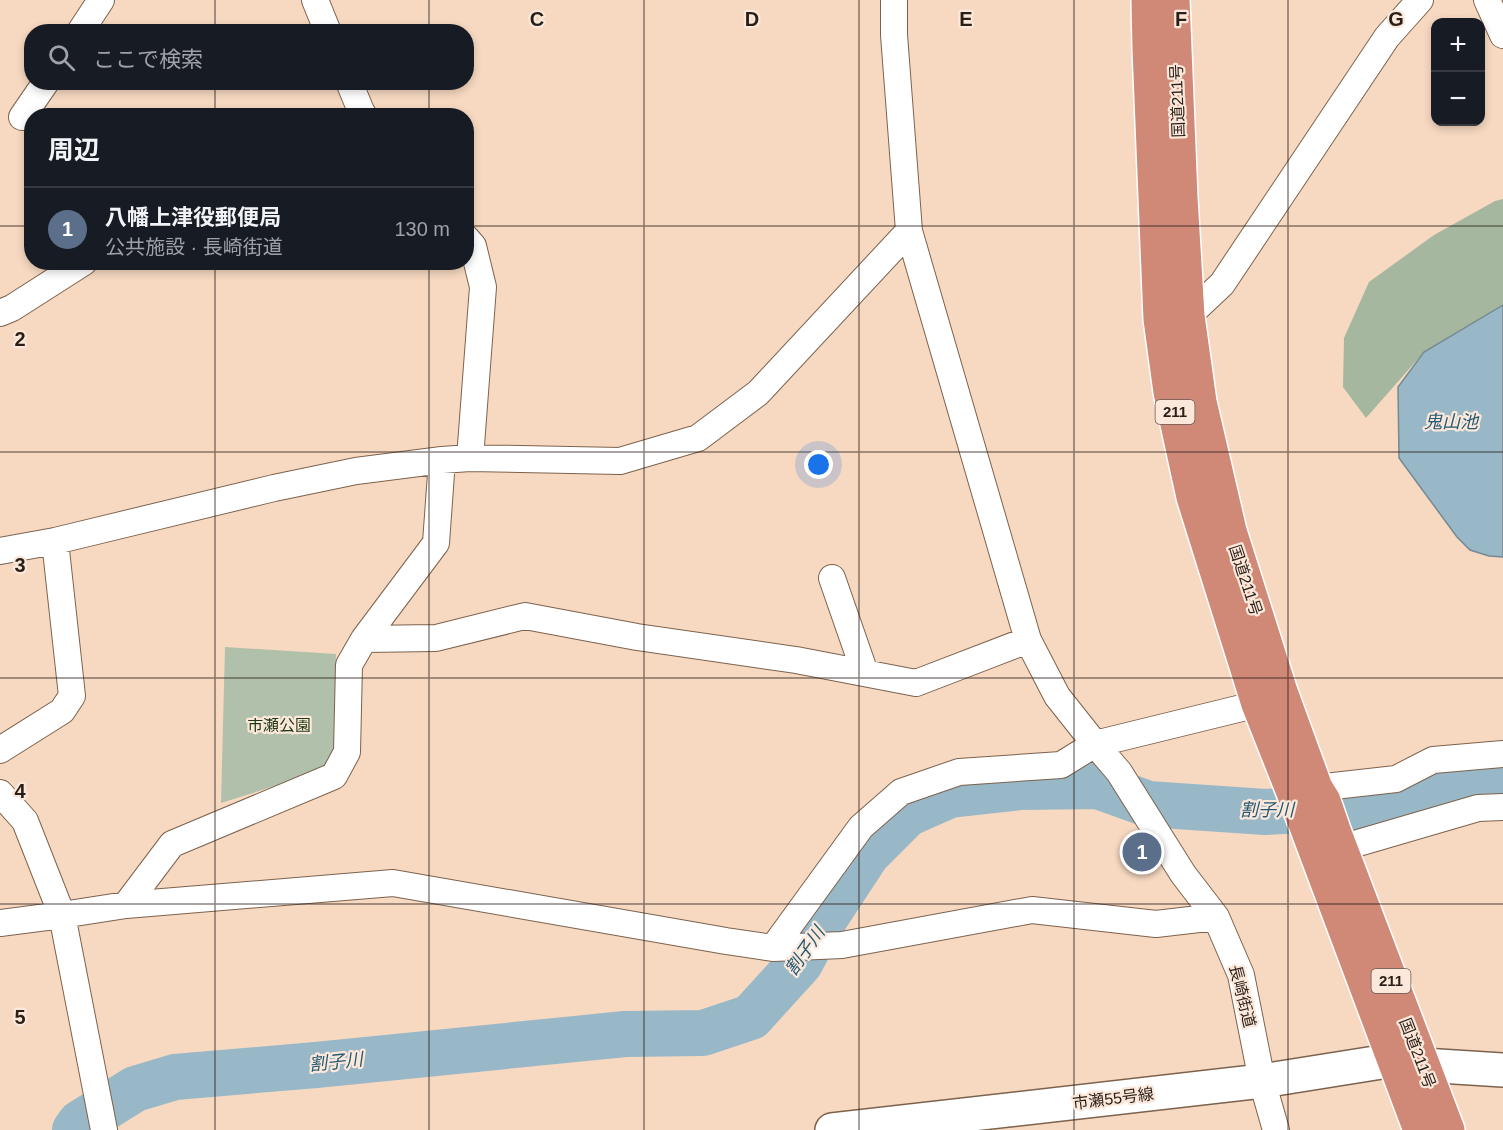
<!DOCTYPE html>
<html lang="ja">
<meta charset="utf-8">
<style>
:root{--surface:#171b24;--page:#20242c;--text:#f1f3f6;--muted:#9ea1a6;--line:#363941;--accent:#0f766e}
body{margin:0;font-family:Arial,"Noto Sans JP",sans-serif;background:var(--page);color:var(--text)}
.controls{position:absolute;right:18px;top:18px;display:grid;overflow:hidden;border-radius:12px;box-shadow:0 3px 9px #0003}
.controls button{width:54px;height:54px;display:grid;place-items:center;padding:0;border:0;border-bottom:2px solid var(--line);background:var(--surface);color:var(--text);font:30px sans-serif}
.you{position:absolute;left:819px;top:465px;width:21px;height:21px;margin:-15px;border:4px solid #fff;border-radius:50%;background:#1a73e8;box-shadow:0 0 0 9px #1a73e833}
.badge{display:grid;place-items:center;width:39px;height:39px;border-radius:50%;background:var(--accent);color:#fff;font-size:20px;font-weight:700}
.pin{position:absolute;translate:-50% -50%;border:3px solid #fff;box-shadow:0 2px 6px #0006}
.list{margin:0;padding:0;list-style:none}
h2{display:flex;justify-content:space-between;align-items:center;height:78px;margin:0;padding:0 24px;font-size:26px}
h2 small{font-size:20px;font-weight:400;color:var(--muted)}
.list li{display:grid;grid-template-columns:39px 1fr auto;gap:18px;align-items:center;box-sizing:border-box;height:84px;padding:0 24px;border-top:2px solid var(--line)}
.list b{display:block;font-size:22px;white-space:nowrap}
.list p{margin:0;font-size:20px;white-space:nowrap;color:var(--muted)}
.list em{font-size:20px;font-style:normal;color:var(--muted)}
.icon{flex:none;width:33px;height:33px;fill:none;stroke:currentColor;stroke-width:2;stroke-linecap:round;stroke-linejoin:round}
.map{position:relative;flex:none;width:1503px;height:1130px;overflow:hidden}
.search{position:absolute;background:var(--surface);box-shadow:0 3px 9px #0003;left:24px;top:24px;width:450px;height:66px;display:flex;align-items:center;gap:15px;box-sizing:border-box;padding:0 21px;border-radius:24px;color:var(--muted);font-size:22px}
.panel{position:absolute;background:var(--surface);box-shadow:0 3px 9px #0003;left:24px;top:108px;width:450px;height:162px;border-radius:24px}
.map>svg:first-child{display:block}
.green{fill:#b1c0ab}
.forest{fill:#a5b79e}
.water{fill:#98b7c7;stroke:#778992;stroke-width:1.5}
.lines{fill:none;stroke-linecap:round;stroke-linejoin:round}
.river{stroke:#98b7c7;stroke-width:46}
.minor-casing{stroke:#7c624d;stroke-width:28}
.tertiary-casing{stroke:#7c624d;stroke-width:36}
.trunk-casing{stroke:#fff;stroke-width:36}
.minor{stroke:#fff;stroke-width:26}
.tertiary{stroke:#fff;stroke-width:33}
.trunk{stroke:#d08877;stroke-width:33}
.grid{fill:none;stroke:#2a1f17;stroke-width:1.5;stroke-opacity:0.55}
.labels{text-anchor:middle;stroke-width:4.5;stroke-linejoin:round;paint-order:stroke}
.shield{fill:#fbe8da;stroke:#695b52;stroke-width:1.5}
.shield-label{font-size:15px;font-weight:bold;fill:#2a1f17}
.street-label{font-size:16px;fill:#2a1f17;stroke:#fbe8da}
.park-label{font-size:16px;fill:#1d3812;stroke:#fbe8da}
.water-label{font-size:18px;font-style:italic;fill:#235973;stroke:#fbe8da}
.grid-label{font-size:20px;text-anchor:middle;font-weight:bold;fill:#2a1f17;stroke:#fbe8da;stroke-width:4.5;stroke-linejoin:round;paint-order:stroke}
</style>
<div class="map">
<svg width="1503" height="1130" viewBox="0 0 1503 1130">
<rect width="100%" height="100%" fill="#f7d9c1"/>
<path class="green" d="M225,647L336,654L334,752L322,771L221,803Z"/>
<path class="forest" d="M1503,199V305L1424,352L1366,418L1343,387L1344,338L1369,282L1434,235L1495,201Z"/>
<path class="water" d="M1503,305V557L1489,556L1470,550L1457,537L1399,458L1398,387L1424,352Z"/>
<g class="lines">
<path class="river" d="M75,1130L80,1123L135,1089L175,1077L316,1065L625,1034L703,1033L751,1017L800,963L821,924L867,854L907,814L950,795L1021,787L1098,786L1148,804L1265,812L1363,807L1403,803L1462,782L1503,780"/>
<g class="minor-casing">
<path id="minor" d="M315,0L328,32
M894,0V35L909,231L1028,640L1057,696L1095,744L1119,772L1183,874L1216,917L1241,975L1262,1081L1276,1130
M1487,0L1503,35
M80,32L101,0
M349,82L361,111L364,116
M22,117L46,82
M466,238L473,246L483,287L470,458
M0,313L12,308L84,262
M1176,317L1188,316L1222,284L1387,37L1420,0
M0,551L55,541L274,488L356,471L442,460L470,458L620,461L698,438L758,393L909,231
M832,578L865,673
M364,639L436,638L525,616L637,637L796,660L916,683L1028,640
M0,750L62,711L72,696L55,541
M1316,788L1396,779L1433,760L1503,754
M0,793L25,821L62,915L104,1130
M1323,855L1341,848L1478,808L1503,807
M126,905L172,844L334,776L347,752L349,665L364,639L436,543L442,460
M0,923L62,915L126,905L393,883L726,941L773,948L842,945L1032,910L1156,924L1216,917
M773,948L861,827L901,792L959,772L1061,765L1095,744L1258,704L1273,696"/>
</g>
<g class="tertiary-casing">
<path id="tertiary" d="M832,1130L1262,1081L1394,1060L1423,1065L1503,1070"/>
</g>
<g class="trunk-casing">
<path id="trunk" d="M1148,0L1149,49L1160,319L1170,392L1193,497L1258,704L1298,805L1420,1130
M1173,0L1181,198L1188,316L1200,402L1230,531L1281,692L1316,788L1324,801L1335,833L1448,1130"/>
</g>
<use href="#minor" class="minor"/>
<use href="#tertiary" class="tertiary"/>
<use href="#trunk" class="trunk"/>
</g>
<path class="grid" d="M215,0V32M429,0V32M644,0V1130M859,0V1130M1074,0V1130M1288,0V1130M215,82V116M429,82V116M0,226H32M466,226H1503M215,262V1130M429,262V1130M0,452H1503M0,678H1503M0,904H1503"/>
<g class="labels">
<g class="shield">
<rect x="1155.5" y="400" width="39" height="24" rx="4.5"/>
<rect x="1371.5" y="969" width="39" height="24" rx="4.5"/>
</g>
<g class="shield-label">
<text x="1175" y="417">211</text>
<text x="1391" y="986">211</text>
</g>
<g class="street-label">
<text transform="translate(1177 101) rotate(-92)" y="6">国道211号</text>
<text transform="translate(1246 580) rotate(72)" y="6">国道211号</text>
<text transform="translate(1243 996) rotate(76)" y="6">長崎街道</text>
<text transform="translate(1418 1053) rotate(69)" y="6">国道211号</text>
<text transform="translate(1113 1098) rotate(-7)" y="6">市瀬55号線</text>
</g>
<g class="park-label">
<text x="279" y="731">市瀬公園</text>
</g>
<g class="water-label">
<text x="1451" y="428">鬼山池</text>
<text x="1267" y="816">割子川</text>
<text transform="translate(805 951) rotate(-55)" y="6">割子川</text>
<text transform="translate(336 1062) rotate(-6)" y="6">割子川</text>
</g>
</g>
<g class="grid-label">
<text x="537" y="26">C</text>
<text x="752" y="26">D</text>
<text x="966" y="26">E</text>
<text x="1181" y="26">F</text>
<text x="1396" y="26">G</text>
<text x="20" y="346">2</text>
<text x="20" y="572">3</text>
<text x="20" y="798">4</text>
<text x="20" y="1024">5</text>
</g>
</svg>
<div class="controls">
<button>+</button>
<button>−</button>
</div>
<div class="you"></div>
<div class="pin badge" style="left:1142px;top:852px;background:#5c6f8a">1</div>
<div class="search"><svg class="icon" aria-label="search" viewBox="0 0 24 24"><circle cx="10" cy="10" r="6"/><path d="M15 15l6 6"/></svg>ここで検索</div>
<section class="panel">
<h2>周辺<small></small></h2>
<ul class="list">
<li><span class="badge" style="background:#5c6f8a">1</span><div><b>八幡上津役郵便局</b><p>公共施設 · 長崎街道</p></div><em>130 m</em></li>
</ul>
</section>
</div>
